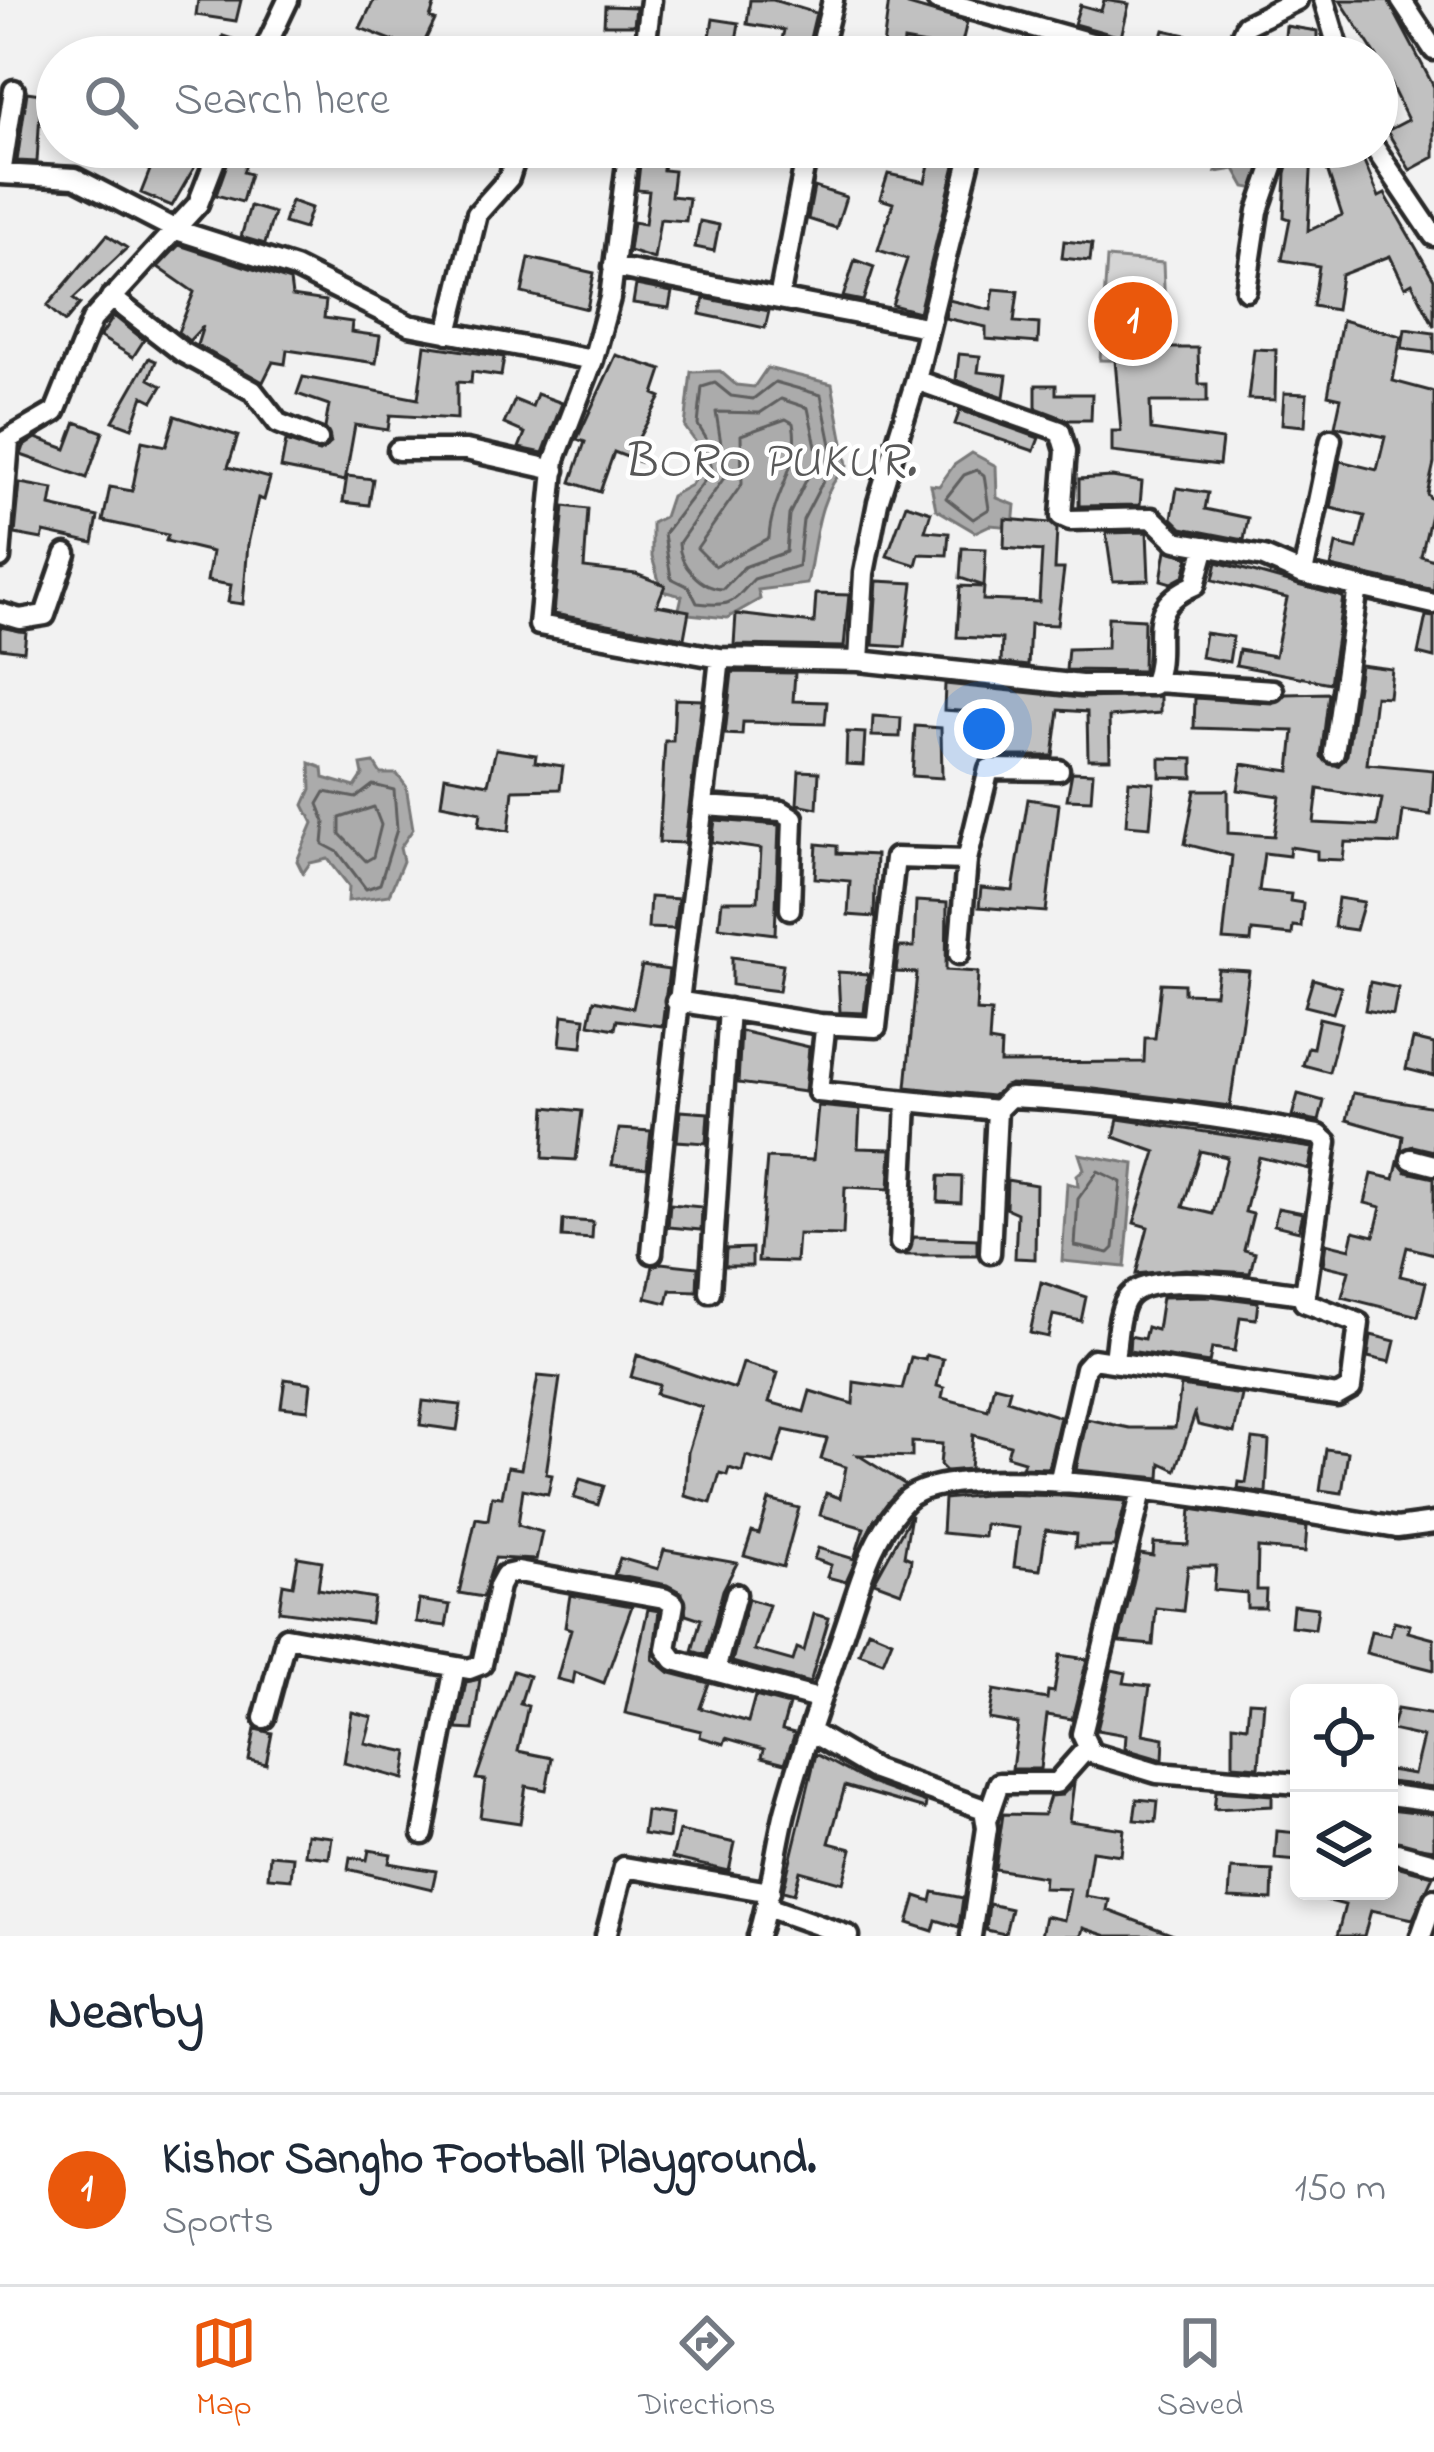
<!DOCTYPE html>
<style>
:root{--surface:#fff;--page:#f6f6f7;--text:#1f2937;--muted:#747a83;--line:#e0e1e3;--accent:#ea580c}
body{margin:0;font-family:"Indie Flower",sans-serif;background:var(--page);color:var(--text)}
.controls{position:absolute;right:36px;bottom:36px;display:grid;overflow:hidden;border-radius:18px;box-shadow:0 6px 18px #0003}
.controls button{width:108px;height:108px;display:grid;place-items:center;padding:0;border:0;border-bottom:3px solid var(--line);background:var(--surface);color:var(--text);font:60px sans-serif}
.you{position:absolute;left:984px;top:729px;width:42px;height:42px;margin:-30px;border:9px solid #fff;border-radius:50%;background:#1a73e8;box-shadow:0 0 0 18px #1a73e833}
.badge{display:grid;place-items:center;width:78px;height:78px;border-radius:50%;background:var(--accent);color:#fff;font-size:39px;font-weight:700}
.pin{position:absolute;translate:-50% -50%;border:6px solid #fff;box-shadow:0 3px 12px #0006}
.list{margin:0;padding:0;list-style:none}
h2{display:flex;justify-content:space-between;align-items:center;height:156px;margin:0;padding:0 48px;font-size:51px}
h2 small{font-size:39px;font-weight:400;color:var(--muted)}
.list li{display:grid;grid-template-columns:78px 1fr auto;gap:36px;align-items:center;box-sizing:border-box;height:192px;padding:0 48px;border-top:3px solid var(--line)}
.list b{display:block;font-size:45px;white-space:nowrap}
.list p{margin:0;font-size:39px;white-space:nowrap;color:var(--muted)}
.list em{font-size:39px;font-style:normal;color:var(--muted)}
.icon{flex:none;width:66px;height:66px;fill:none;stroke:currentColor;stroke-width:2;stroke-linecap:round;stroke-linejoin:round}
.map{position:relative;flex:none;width:1434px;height:1936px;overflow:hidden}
.search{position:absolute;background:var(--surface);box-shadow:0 6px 18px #0003;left:36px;right:36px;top:36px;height:132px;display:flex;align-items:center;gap:30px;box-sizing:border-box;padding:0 42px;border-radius:66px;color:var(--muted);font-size:45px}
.sheet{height:348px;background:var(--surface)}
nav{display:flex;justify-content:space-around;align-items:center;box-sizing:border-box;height:168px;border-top:3px solid var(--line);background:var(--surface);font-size:33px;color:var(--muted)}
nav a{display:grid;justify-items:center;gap:6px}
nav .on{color:var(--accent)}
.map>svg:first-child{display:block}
.green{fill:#d5d5d5;stroke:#808080;stroke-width:3}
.water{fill:#ababab;stroke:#787878;stroke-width:3}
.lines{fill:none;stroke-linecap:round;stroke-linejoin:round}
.shore{stroke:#5e5e5e;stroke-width:3}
.building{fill:#c1c1c1;stroke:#2b2b2b;stroke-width:3;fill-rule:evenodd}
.minor-casing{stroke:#2b2b2b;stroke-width:27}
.minor{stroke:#fff;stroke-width:18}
.labels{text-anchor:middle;stroke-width:9;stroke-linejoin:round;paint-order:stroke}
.water-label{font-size:51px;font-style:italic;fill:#585858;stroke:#fff}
</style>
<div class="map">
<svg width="1434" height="1936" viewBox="0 0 1434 1936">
<rect width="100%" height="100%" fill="#f2f2f2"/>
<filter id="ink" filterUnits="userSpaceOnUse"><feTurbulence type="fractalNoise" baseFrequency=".00833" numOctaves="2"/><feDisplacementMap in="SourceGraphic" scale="24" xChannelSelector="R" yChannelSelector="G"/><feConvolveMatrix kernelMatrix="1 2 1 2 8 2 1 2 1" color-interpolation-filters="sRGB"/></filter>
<g filter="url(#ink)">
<path class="green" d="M1107,258L1163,263L1167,361L1100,360Z"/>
<path class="water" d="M1227,147H1280L1263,190L1245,187L1235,169L1216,172Z
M767,368L832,384L847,465C816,496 816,544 807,584L758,590L760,599L727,618L678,613L682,596L662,591L652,557V523L664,517L671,496L691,485L701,468L695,441L685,427L691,372L720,371L736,385L754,387Z
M972,453L996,466L997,498L1015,505L1013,527L990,525L975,532L936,509L931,485L939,486L954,465Z
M310,763L323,768L324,778L355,787L363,775L361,765L374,763L381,774H397L406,786L413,829L400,848L403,861L389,895L348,901L349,886L328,859L310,863L303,873L297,861L313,823L304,805L311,789Z
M1079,1154L1134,1164L1125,1267L1062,1261L1067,1183L1078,1186L1077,1175L1084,1169Z"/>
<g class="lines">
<path class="shore" d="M775,382L821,395L834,460L803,520L798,566L754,579C731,603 734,607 697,603L689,587L671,578L664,534L712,471L706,438L698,425L702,387L715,383L731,396L753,399Z
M781,399L808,408L818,456L789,515L786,552L744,567L723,589C701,589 679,565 679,543L726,475L716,412L760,413Z
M786,419L793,423C802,467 771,495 769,538L715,566L697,548L742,484L741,435Z
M977,470L984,475L989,509L973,519L946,498L964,475Z
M373,785L394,790L397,829L380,884L366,889L338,852L323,844L325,822L318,804L325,792L356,798Z
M374,807L381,825L373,857L366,861L340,834V818Z
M1098,1171L1121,1182L1114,1248L1109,1253L1075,1246L1078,1199Z"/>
</g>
<path class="building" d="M198,0H241L236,21L196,15Z
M374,0H436L430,18L435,20L420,51L360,28Z
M750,0H773L816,13L807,51L781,44L784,30L747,24Z
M889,0H909L908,5L967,22L960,51L904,41L902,57L882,54Z
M1104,0L1129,4L1121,37L1074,24L1080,5L1101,11Z
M1340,0H1388L1434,87V157L1410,170L1387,131L1408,120L1377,57Z
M605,6L636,7L634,25H604Z
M713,19L739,23L735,47L709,42Z
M1286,26L1317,31V44L1327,57H1283Z
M1164,30L1223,43L1219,57H1156Z
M223,36L251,45L248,57H217Z
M665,41L715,46L714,57H664Z
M27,92L41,94L37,162L17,161Z
M167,147H206L172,206L141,193L150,170L139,166L145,150L162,157Z
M233,147H253L243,172L250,174L242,202L216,195Z
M642,147H666L663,170L674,171L671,196L689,198L686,221L660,219L654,259L629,251L633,222L645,224L649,191L637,190Z
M1293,147L1312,152L1308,231L1342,215L1322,154L1358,147L1379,197L1385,194L1434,279V326L1412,283L1405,287L1390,256L1341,275L1336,310L1313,306L1319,266L1282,260L1290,219L1284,217L1286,173Z
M932,152L957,157L919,312L892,305L907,259L878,250L893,203L880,199L888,174L925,182Z
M814,187L846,197L836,228L808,219Z
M291,201L311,208L304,229L284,223Z
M250,206L274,213L265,244L241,237Z
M700,221L719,225L714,251L695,247Z
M107,235L127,248L73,299L80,304L65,322L47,306Z
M1064,241L1092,244L1090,261L1062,258Z
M179,245L290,281L292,296L326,301L324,318L352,322L351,332L380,336L376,363L287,350L285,364L273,362L263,382L197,345L203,326L189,341L178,332L194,292L158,267Z
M529,258L594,273L587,309L522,293Z
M855,260L874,267L863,301L843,297Z
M636,285L672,292L669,308L633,303Z
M994,289L1018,291L1014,322L1039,324L1038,343L986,339V327L945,318L949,300L991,310Z
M704,298L769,311L765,328L700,314Z
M114,316L144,340L133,357L100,337Z
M1342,320L1401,336L1393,381L1434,392V463L1427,494L1434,502L1421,556L1434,560V590L1331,567L1336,544L1357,549L1365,516L1331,508L1340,461L1377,470L1385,437L1335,426L1341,398L1328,395Z
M1405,329L1434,333V353L1402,349Z
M425,345L504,357L501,376L472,372L471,383L457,382V419L390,415L388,430L355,425L345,481L281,468L286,441L319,452L331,443L325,428L329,405L297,394L303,377L418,399Z
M1114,348H1198L1199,384H1207V402H1150L1151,430L1222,440L1219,465L1112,452V431H1121Z
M1254,349L1276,350L1275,400L1248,399Z
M959,354L980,356L978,372L1007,375L1004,397L956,380Z
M616,355L662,370L654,394L661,397L638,439L648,443L640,462L614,452L600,492L571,482L585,442L577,439Z
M149,358L156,361L149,379L162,386L153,401L143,396L132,428L113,421Z
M1036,385H1056V394H1092L1091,420H1068L1036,408Z
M1284,393L1307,394L1305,426L1282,424Z
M537,394L562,403L543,453L519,448L525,433L504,424L515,400L532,407Z
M960,410L1039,438L1034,451L955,424Z
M175,416L238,436L228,467L270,478L264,500L258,498L248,544L243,604L228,602L231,585L207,581L212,552L166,541L168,535L103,521L110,487L132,491L142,441L166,446Z
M76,422L103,432L87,478L21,455L24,446L36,438L66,449Z
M347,476L373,479L369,505L343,502Z
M1112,477L1142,482L1140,505L1079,506V479Z
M20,483L53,489L50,506L98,517L93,543L44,532L42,539L15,534Z
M1177,488L1208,493L1205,509L1248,518L1244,540L1182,528L1172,518Z
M906,504L931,512L925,531L949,533L947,555L919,554L916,565L887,556Z
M564,506L588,509L584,568L636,574L665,585L657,605L689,611L684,638L554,614Z
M1005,519L1050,523L1057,529L1055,569H1064L1057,625L1030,624L1028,666L1001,663L1002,639L957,637L960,586L984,587L983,600L1039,602L1042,551L1004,548Z
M1147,532L1149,580L1113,581L1106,533Z
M962,548L986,549L984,586L960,578Z
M1166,550L1189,557L1184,576L1171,583L1161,580Z
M1217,562L1343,597L1330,683L1236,665L1239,650L1275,656L1287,598L1213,580Z
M877,581L913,583L905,647L873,645Z
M816,594L849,595L844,647L734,645L736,614L814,623Z
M1426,616L1434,617V658L1418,654Z
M1108,617L1144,619L1143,671L1066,670L1068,649L1107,648Z
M0,627L26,632L24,651L0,648Z
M1205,633L1233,637L1229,662L1201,657Z
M1360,665L1392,669L1389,697L1375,696L1367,764L1434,770L1431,815L1403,811L1399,844L1345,842L1343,860L1317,859V851L1290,847L1289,856L1264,853L1259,891L1291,894L1290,901L1303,903L1301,927L1293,926L1292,935L1252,931L1251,942L1223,940L1232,856L1185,844L1195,790H1228V833L1274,836L1280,796L1238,790L1242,764L1290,771L1294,731L1194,728L1195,698L1272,703L1286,694L1329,693L1321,757L1338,766L1347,755ZM1318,789L1382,799L1377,826L1314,823Z
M732,672L795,673L793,701L827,702L825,724L743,722L742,735L725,734Z
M945,684L1080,698L1160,696V713L1109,717L1110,759H1088L1087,712L1059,710L1053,756H984L987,713L944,710Z
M675,699L702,700L685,843L659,842L665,741H673Z
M873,716L901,718L900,737L872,736Z
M915,726L941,728L942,778L912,776Z
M847,732L865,733L863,765L846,764Z
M496,749L536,755L535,762L563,766L560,789L513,790L509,831L479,826L481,812L441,804L445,776L488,784Z
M1160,758L1193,759V778L1160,777Z
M799,771L819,772L817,808L797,804Z
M1072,772L1093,773L1091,800L1067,799Z
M1129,781L1154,783L1150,827L1126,825Z
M1028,799L1059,804L1046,912L979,907L981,888L1013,891Z
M715,820L779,825L775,934L719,927L722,901H758L761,849L712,842Z
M817,844L837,846V853L876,855L874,917L848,915L850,881L815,878Z
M650,897L678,899L674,929L648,928Z
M1338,898L1364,902L1356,930L1334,927Z
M916,901L947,903L946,970L978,972L976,1011L991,1012L989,1042L1001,1044L1000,1063L1144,1062L1145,1038H1155L1161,983L1184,984V993L1215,994L1218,969L1249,971L1230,1106L1086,1088L1010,1084L992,1096L906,1087L917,973L896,972L899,947H914Z
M732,957L783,964L779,991L732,985Z
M642,966L669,970L662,1026L617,1020L615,1029L589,1024L594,1000L633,1008Z
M838,972L868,974L864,1013L840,1012Z
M1313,979L1341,987L1333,1013L1305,1006Z
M1370,982L1398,988L1393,1015L1365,1010Z
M563,1015L585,1018L582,1047L560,1045Z
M1319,1018L1341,1023L1329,1072L1303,1065L1308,1047L1313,1048Z
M741,1031L809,1047L805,1092L738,1083Z
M1413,1039L1434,1044V1076L1406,1069Z
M1353,1093L1434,1107V1151L1413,1146L1401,1151L1403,1136L1347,1120Z
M1298,1094L1324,1101L1319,1121L1292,1116Z
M818,1106L860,1110L858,1148L891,1149L889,1189L845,1187L843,1235L798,1234L796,1262L758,1261L767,1158L813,1160Z
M546,1107L582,1111L576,1160L543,1158Z
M680,1111L708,1113L706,1143L677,1141Z
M1118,1119L1313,1148L1309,1169L1259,1157L1245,1212L1253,1214L1244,1250L1255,1253L1250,1273L1185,1269L1136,1274L1148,1227L1134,1223L1156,1152L1114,1137ZM1200,1151L1227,1157L1213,1214L1183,1207Z
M619,1129L651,1131L647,1168L612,1165Z
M1398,1162L1406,1172L1434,1178V1254L1407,1247L1400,1276L1426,1282L1418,1316L1342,1297L1349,1271L1323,1265L1326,1243L1350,1249L1354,1231L1374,1236L1381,1207L1365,1203L1372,1174L1394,1179Z
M939,1176L962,1177L961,1203L938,1202Z
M1007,1180L1036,1185L1035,1259L1015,1258L1017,1213L1006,1208Z
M670,1204L702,1207L701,1230L668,1227Z
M1278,1208L1303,1213L1299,1231L1274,1225Z
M563,1220L593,1222L592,1239L562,1237Z
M914,1237L977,1239V1255H905Z
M752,1248V1266H725L726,1249Z
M661,1263L698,1267L697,1291L670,1290L667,1303L646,1298L653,1266Z
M1041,1282L1086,1297L1081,1321L1053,1315L1048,1337L1030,1333Z
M1211,1296L1258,1302L1256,1319L1240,1317L1235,1351L1212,1348L1209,1363L1129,1351L1130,1336L1144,1339L1147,1327L1157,1330L1162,1297Z
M1371,1335L1395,1341L1390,1362L1368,1357Z
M637,1355L735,1389L743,1363L778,1373L769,1402L804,1412L810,1391L853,1404L854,1382L902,1389L911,1357L925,1360L926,1355L943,1359L937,1386L944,1388L942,1398L988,1410L994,1385L1010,1389L1007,1400L1060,1417L1048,1468L1022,1467L1024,1461L1007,1456L1010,1445L973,1435L970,1469L946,1471L940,1465L942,1444L912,1442V1457L858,1455L906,1485L874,1520L846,1582L827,1577L831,1565L814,1559L818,1548L854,1559L864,1528L820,1515L826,1493L840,1498L846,1467L821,1459L827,1439L784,1430L774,1464L746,1456L742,1472L729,1468L727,1475L720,1473L711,1503L685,1496L688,1452L702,1407L656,1394L659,1385L631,1377Z
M538,1376L560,1378L546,1474L552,1475L548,1494L523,1489L518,1525L542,1532L536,1560L495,1558L483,1597L459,1593L476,1518L488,1520L492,1496L502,1497L508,1467L521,1469Z
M285,1379L311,1383L308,1410L281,1407Z
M1181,1386L1242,1395L1234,1433L1198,1425L1195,1414L1176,1470L1161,1463L1160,1478L1076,1470L1087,1419L1129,1428H1175Z
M423,1401L461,1405L457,1430L420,1425Z
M1253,1439L1269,1441L1266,1493L1238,1489L1239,1482L1246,1483Z
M1326,1449L1348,1452L1342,1493L1320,1490Z
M580,1479L604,1486L598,1505L574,1498Z
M994,1494L1063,1496L1126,1501L1114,1547H1075L1076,1534L1046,1530L1040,1570L1014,1567L1019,1528L985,1524L984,1537L942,1533L944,1499Z
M769,1500L799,1508L783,1567L744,1556L752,1532L759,1534Z
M1191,1509L1307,1527L1305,1552L1258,1548L1257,1590H1266L1265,1608H1247V1593L1214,1590L1216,1566H1188L1183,1611L1156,1608L1153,1645L1119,1642L1140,1554L1153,1556L1154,1543L1188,1545Z
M911,1515L904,1556L911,1559L910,1568L901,1592L874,1582Z
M664,1550L737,1563L723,1590L706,1655L692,1651L701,1619L686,1614L682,1593L667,1585L614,1575L620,1558L658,1569Z
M298,1557L322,1561L318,1589L374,1598L370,1623L279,1611L283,1584L293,1586Z
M570,1595L632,1606L604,1683L575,1672L573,1683L557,1679L571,1629L565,1627Z
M748,1599L769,1605L754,1650L793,1661L797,1648L804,1651L814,1614L829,1618L810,1683L732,1662Z
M419,1600L450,1605L446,1626L416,1622Z
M1293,1605L1318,1608L1315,1629L1291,1626Z
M648,1609L659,1611L653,1659L670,1673L709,1683L700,1708L748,1722L755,1696L789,1705L782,1730L795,1733L785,1763L762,1757L764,1749L726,1738L724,1744L700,1737L701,1731L625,1713Z
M1394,1621L1410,1625L1408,1632L1434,1639V1670L1366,1653L1371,1631L1390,1635Z
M868,1630L892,1640L883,1662L859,1653Z
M1060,1655L1087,1659L1072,1719L1047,1715L1040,1769H1012L1018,1724L989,1719L994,1690L1047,1699L1048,1691L1054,1692Z
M1112,1670L1126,1673L1124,1683L1150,1686L1143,1734L1164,1738L1163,1760L1125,1749L1126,1735L1097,1730Z
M513,1671L529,1676L520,1704L528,1706L518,1751L552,1758L546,1790L526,1786L520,1823L480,1817L485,1780L476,1779Z
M480,1679L473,1730L457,1729L466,1682Z
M1249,1701L1264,1702L1259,1767L1233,1765V1724L1247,1726Z
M1397,1709L1434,1715V1787L1389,1782V1770L1414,1774L1423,1737L1391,1730Z
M352,1712L372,1717L365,1743L408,1752L404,1779L344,1763Z
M255,1729L272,1733L266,1764L249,1760Z
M816,1754L870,1783L926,1803L925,1809L845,1786L829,1843L852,1849L843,1883L800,1871L794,1894L783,1891Z
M1074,1783L1069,1821L1124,1829L1121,1855L1092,1851L1085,1896L1109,1900L1107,1910L1176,1936H1107L1083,1928L1081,1936H1041L1045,1916L1064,1920L1070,1889L1043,1888L1044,1877L995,1869L1003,1814L1044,1815L1050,1796L1062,1795Z
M1216,1791L1272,1795V1806L1214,1809Z
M1137,1799L1158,1801L1156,1822L1134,1820Z
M1389,1809L1434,1814V1849L1389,1842Z
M646,1811L672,1815L669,1838L643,1834Z
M679,1831L735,1843L729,1871L672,1858Z
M1277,1831L1299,1833V1861L1275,1859Z
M307,1834L332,1837L329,1858L305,1855Z
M369,1850L391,1854L389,1863L436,1871L432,1889L348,1869L350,1857L367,1860Z
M270,1855L293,1857L291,1879L268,1877Z
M1389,1864L1433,1876L1413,1919L1371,1910L1364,1936H1337L1345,1905L1310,1896V1891H1389Z
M1231,1869L1273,1871L1272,1900L1229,1898Z
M933,1892L963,1898L959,1927L936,1920L933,1931L908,1923L916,1896L931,1901Z
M989,1904L1011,1909L1005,1934L986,1930Z"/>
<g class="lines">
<g class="minor-casing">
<path id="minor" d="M937,0L1141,57
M1324,0L1341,57
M1401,0L1434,50
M261,57L288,0
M644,57L651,0
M819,57L833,0
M1232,57L1246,25L1297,0
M808,147L779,299L926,327
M973,147L916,380L1060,431L1066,451L1061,516L1070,520L1152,518L1176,541L1264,557L1303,574L1434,604
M1374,147L1434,236
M0,174L75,178L176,230L295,268L409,325L593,360L610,298L629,147
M1,174L14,90
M613,267L779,299
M1246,290L1258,211L1280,147
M111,297L182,352L253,391L278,423L318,439
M448,333L477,214L509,178L519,147
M593,360L555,459L539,625L720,658L859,661L864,573L878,502L916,380
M0,444L55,412L92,320L198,204L220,147
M398,450H466L555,470
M0,558L9,441
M1303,574L1331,439
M0,613L20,619L45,615L66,554
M859,661L1081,685H1153C1171,639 1138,610 1195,585L1206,546
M1156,682L1273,690
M1334,753L1358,587
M704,806L782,811L793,818L790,909
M959,954L967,860
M676,1001L820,1024L825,1030L818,1092L997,1110L1010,1097C1114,1102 1217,1116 1319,1135L1327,1142L1304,1302L1359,1323L1351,1388L1337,1396L1093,1359L1085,1368L1059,1483
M820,1024L876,1027L895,858L967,860L989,769L1059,770
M1411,1159L1434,1165
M900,1243L907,1103
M652,1253C670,1053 698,857 720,658
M990,1253L997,1110
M710,1292L729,1009
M1114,1359C1117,1342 1117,1309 1129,1296C1154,1268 1267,1290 1303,1294
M1142,1491L1082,1734L1091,1753L1157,1773L1299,1784
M715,1671L736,1594
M264,1718L286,1637L469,1669L482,1664L499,1586L505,1575L518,1572L664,1598L674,1604L666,1649L674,1660L818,1699
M811,1732L875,1770L984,1809L987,1828L971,1936
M1389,1795L1434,1801
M987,1818L999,1783H1056L1088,1747
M423,1834L455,1667
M1397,1853L1434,1863
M767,1907L849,1936
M606,1936L624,1867L770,1892
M758,1936C771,1895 775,1853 785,1812C802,1747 826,1685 847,1622C861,1580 873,1533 906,1500C960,1447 1313,1515 1397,1528L1434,1523
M1421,1936L1434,1899"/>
</g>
<use href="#minor" class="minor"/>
</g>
</g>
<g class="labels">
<g class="water-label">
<text x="769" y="476">BORO PUKUR.</text>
</g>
</g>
</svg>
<div class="controls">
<button><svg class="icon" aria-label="locate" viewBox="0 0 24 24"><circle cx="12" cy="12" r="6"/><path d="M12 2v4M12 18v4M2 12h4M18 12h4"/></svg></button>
<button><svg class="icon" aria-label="layers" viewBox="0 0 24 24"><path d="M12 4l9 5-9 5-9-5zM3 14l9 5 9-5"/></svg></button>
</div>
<div class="you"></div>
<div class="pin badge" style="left:1133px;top:321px">1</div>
<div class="search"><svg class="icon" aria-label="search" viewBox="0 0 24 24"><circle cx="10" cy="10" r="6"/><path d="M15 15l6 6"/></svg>Search here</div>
</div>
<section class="sheet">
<h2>Nearby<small></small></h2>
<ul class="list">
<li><span class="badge">1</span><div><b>Kishor Sangho Football Playground.</b><p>Sports</p></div><em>150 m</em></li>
</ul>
</section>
<nav>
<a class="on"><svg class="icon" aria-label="map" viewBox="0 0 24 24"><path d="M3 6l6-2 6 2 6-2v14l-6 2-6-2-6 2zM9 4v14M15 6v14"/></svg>Map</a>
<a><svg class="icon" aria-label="directions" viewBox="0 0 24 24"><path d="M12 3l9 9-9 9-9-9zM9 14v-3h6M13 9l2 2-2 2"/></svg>Directions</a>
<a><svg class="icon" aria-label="saved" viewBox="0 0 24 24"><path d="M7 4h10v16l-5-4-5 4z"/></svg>Saved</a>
</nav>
